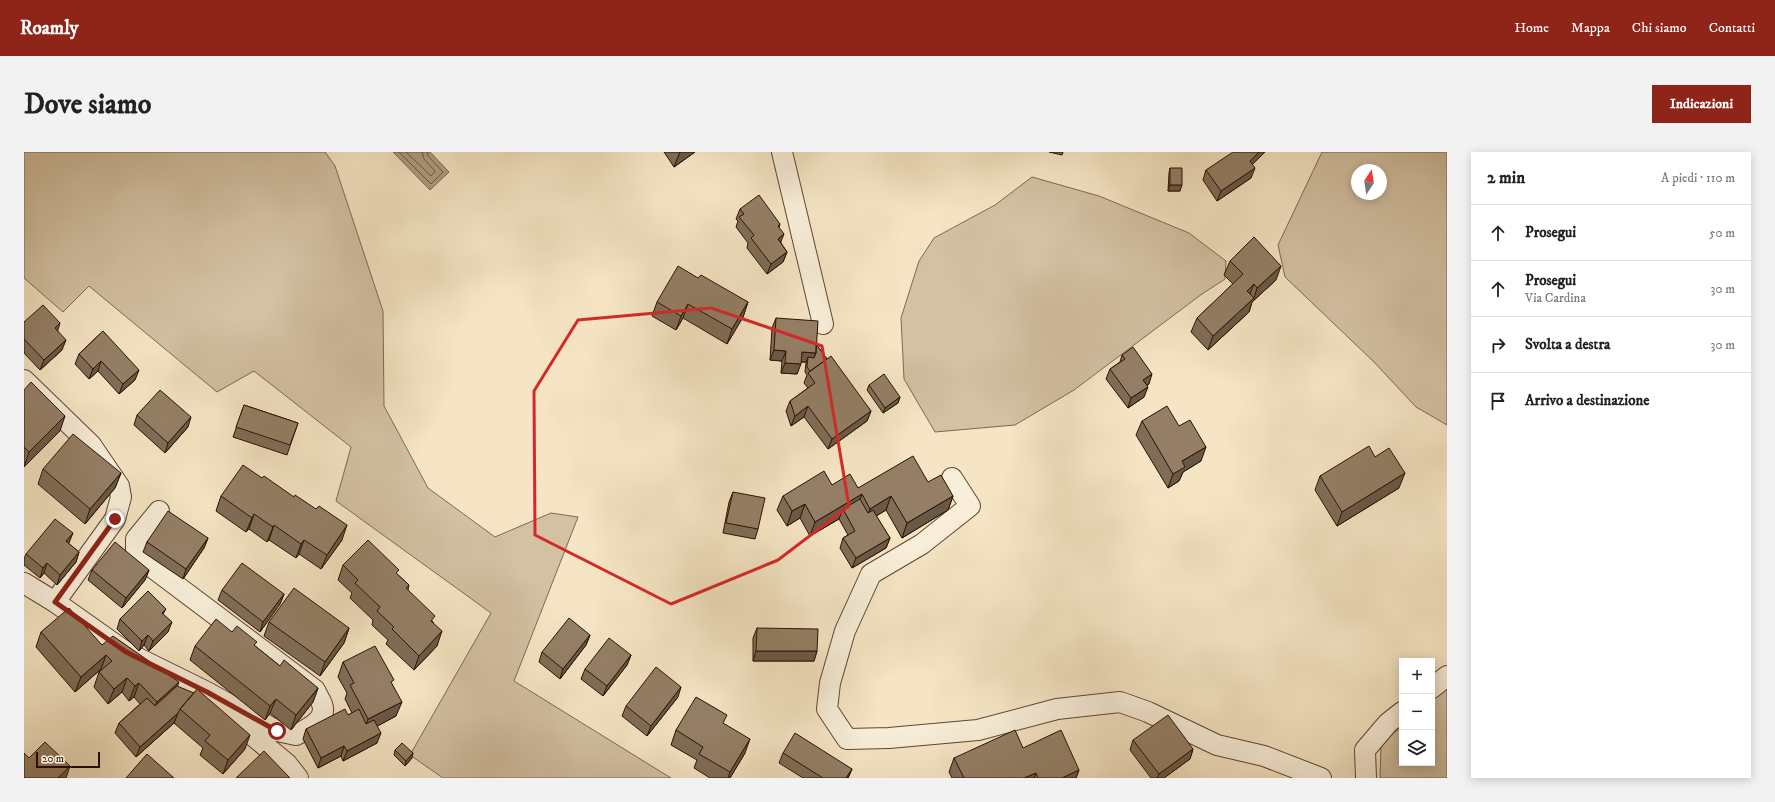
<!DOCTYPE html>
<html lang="it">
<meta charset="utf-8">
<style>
:root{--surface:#fff;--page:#f2f2f2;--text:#222;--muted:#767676;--line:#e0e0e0;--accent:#8f2418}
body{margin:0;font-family:"IM FELL DW Pica",serif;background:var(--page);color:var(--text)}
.controls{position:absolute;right:12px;bottom:12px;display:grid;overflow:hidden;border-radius:0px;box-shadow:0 2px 10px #0003}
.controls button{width:36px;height:36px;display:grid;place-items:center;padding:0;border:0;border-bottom:1px solid var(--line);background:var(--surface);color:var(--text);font:20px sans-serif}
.compass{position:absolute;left:1327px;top:12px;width:36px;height:36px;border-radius:50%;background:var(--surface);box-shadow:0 2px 10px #0003;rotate:12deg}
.scale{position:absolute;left:12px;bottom:10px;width:64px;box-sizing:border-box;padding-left:4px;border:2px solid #2b1000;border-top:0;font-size:11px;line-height:14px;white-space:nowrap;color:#2b1000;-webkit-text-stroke:3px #f8eed9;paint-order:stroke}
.stop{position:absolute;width:12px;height:12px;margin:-9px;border:3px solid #8f2418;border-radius:50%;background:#fff}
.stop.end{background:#8f2418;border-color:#fff;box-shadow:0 1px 4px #0008}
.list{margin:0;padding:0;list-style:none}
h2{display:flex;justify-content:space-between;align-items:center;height:52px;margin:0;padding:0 16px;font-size:17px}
h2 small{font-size:13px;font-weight:400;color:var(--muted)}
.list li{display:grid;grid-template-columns:26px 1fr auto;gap:12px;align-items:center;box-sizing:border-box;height:56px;padding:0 16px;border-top:1px solid var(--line)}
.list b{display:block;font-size:15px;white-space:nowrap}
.list p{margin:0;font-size:13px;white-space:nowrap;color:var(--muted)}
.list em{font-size:13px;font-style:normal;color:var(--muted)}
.icon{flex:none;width:22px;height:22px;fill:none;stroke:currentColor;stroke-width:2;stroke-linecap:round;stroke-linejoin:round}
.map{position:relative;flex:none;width:1423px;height:626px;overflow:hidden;border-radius:0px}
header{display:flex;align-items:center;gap:24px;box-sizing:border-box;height:56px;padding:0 20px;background:var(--accent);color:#fff}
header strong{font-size:19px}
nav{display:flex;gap:22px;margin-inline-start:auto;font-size:14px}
.intro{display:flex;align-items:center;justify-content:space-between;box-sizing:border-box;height:96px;padding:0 24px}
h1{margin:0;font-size:28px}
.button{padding:10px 18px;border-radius:0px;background:var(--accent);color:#fff;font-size:14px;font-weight:700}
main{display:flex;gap:24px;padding:0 24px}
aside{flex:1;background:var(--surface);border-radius:0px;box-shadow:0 2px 10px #0003}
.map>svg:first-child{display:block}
.green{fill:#d3c1a3;stroke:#7f6852;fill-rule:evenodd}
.water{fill:#b09d81;stroke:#7b654d}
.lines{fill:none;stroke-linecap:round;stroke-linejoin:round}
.shore{stroke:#6e5640;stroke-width:1}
.minor-casing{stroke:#5e4531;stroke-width:22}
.minor{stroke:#f8eed9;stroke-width:20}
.wall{fill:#7f6d58;stroke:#2b1000}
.shaded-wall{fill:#685947;stroke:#2b1000}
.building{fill:#947f66;stroke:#2b1000}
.route{stroke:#8f2418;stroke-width:5}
.marked{fill:none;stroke:#d62828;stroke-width:3;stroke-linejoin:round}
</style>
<header>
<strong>Roamly</strong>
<nav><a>Home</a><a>Mappa</a><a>Chi siamo</a><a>Contatti</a></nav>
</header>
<div class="intro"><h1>Dove siamo</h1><a class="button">Indicazioni</a></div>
<main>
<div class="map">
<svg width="1423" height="626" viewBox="0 0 1423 626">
<rect width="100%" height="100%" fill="#f5e5c4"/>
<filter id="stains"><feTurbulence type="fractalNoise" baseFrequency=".005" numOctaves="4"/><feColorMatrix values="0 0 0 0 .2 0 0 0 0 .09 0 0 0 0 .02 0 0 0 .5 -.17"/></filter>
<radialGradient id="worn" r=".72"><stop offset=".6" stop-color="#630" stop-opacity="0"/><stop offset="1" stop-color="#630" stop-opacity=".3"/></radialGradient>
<path class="green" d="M0,0H301L311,14L359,159L360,254L404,336L471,385L527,361L554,365L490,529L647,626H419L386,603L467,461L312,349L327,295L230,219L193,240L65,134L39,160L0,126Z
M1298,0H1423V273L1392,255L1350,210L1261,125L1254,93ZM1333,18H1357V42H1333Z
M1008,25L1075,44L1165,81L1202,109L1201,127L1178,142L1050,238L991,273L911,280L880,227L877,166L895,109L910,86L971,53Z
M1423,535V626H1356L1357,592L1378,574V611H1408V548Z"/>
<path class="water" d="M369,0H406L425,20L406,38Z"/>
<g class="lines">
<path class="shore" d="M375,0L407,32L419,20L404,4L403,0
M382,0L407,24L411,19L400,7L398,0"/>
<g class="minor-casing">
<path id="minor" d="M758,0L799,172
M0,228L67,293L95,334L97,345L91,367L31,450
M928,326L946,354L898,392L847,422L821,479L806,531L803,557L823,587L865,586L954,578L1033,557L1096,550L1124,560L1193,593L1240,604L1297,626
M0,431L31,450L106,503
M112,505L183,540L253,579L272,583C283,577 304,568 298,552C296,547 293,543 291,538L125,413L112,400V387L135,359
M1408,536L1423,524
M198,558L263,612L274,626
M1342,626L1341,598L1364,571L1378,560"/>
</g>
<use href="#minor" class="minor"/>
</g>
<path class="wall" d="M640,0H671L650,15Z
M1025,0H1039L1038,3Z
M1228,13L1227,26L1193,49L1179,28L1182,18Z
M1146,16L1156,39H1144L1145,21Z
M716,57L756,72L755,76L757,91L763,100L759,110L743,122L723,96L724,91L712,75L714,69L712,67Z
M1206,109L1252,128L1228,150L1225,160L1184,198L1167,180L1173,166L1209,132L1200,123Z
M674,126L724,150L719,165L703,192L659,166L652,178L628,164L633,150Z
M752,166L792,192L803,207L847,259L843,269L804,297L780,265L767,274L762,259L766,249L784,236L780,231L783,223L781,220L782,210H777L773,222L757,221L758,209L746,208L748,176Z
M0,170L34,179L38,198L16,218L0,201Z
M79,179L111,228L95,242L74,219L65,227L51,212L55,202Z
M1098,203L1125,232L1123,233L1120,245L1104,256L1082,227L1086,217L1096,210Z
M845,233L876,245L874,251L859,261L843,238Z
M0,238L36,279L0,315Z
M220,253L274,271L263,303L209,285Z
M113,263L164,275L141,301L110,273Z
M1118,269L1177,309L1159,320L1155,329L1144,336L1112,283Z
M1351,305L1375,336L1313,374L1291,338L1296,324Z
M19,317L97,321L91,336L61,372L14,332Z
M904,330L929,344L924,358L878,386L862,358L852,364L866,386L862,396L828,416L816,396L819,386L824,383L815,367L786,384L776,366L763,374L753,358L759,344L808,333L834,336Z
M709,340L734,377L731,387L699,381L705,350Z
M197,344L318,388L297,417L275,402L272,406L245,388L243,390L225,377L222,380L192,359Z
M184,386L180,396L159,427L119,400L123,390Z
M45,392L55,400L52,410L33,433L20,421L16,426L0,413V407L2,402Z
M319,413L373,422L385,433L384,438L409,470L413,494L390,518L362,492L364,488L348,473L349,468L326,446L328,441L314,428Z
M68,418H125L121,428L98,456L64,428Z
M198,438L260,442L256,452L236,480L194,448Z
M142,457L139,462L144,480L125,499L120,493L115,499L93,477L96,467Z
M245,470L325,476L320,491L296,524L240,484Z
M733,476L793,499L790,509H729V486Z
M17,480L78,493L153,534L221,597L199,622L176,603L179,596L150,571L112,605L91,581L95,571L116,552L110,545L105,549L98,540L84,552L70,535L75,520L78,518L77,517L51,540L12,495Z
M208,480L231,494L256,514L294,536L289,550L267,578L246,561L241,568L166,508L171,494Z
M566,483L562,493L536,527L515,510L518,500Z
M607,503L603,513L579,544L557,527L561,517Z
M319,510L368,532L372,564L353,574V591L319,609L317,604L294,616L279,587L282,577L324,563L328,561L321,547L323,541L314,525Z
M654,545L623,584L598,564L602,554Z
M700,572L721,601L706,626H686L670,616L673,608L647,593L652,578Z
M1109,588L1169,597L1166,607L1140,626H1127L1106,598Z
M999,596L1055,618L1052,626H928L925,620L930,606Z
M371,598L388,606L381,614L370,603Z
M759,601L828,617L824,626H779L755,611Z"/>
<path class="shaded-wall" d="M656,0H671L650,15Z
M1235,0H1241L1222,19L1226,9Z
M1231,16L1227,26L1193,49L1197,39Z
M1146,33H1158L1156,39H1144Z
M760,82L756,92L754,87Z
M763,100L759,110L743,122L747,112Z
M1257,114L1252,128L1228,150L1225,160L1184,198L1189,184L1230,146L1233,136Z
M1230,132L1224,147L1223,139Z
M724,150L719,165L703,192L708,177Z
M664,152L659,166L652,178L657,164Z
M36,171L33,181L31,176Z
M42,188L38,198L16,218L20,208Z
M750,198L762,199L758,209L746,208Z
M778,200L792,201L788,211L784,205L782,210H774Z
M77,209L74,219L65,227L69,217Z
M761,211L777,212L773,222L757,221Z
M115,218L111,228L95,242L99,232Z
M1128,222L1125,232L1116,238L1119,228Z
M1124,235L1120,245L1104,256L1107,246Z
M876,245L874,251L859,261L861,256Z
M784,254L780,265L767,274L771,264Z
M847,259L843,269L804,297L808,287Z
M41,264L36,279L0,315L5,300Z
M167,265L164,275L141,301L144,291Z
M1182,295L1177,309L1159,320L1155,329L1144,336L1149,322L1158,309Z
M97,321L91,336L61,372L66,357Z
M1381,321L1375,336L1313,374L1318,360Z
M838,342L832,357H819L815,367L786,384L791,370Z
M867,344L862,358L841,371L846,357Z
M929,344L924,358L878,386L883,371Z
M781,352L776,366L763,374L768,359Z
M230,362L225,377L222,380L228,366Z
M250,373L245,388L243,390L249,375Z
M323,373L318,388L297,417L303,403Z
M49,381L45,391L42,389Z
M184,386L180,396L159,427L162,417Z
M866,386L862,396L828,416L832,406Z
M280,388L275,402L272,406L277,392Z
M55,400L52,410L33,433L36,423Z
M23,411L20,421L16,426L19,416Z
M125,418L121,428L98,456L102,446Z
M260,442L256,452L236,480L239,470Z
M148,470L144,480L125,499L129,489Z
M325,476L320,491L296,524L301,510Z
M418,479L413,494L390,518L395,504Z
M124,483L120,493L115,499L118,489Z
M566,483L562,493L536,527L539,517Z
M732,499H793L790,509H729Z
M82,503L77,517L51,540L57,525Z
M607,503L603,513L579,544L583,534Z
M103,526L98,540L84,552L90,537Z
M155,530L150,544L127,564L133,550Z
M115,531L110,545L105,549L111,534Z
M657,535L654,545L623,584L627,574Z
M294,536L289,550L267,578L272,563Z
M252,547L246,561L241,568L246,554Z
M378,550L372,564L339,582L344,567Z
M154,561L150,571L112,605L116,595Z
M357,581L353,591L319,609L323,599Z
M226,583L221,597L199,622L204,608Z
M726,587L721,601L706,626H704L706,620Z
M320,594L317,604L294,616L297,606Z
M1169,597L1166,607L1140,626H1133L1135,622Z
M389,601L388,606L381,614L382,609Z
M46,614L42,626H34Z
M828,617L824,626H822Z
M1055,618L1052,626H1038Z
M1012,621L1010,626H1000Z"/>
<path class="building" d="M1209,0H1235L1226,9L1231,16L1197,39L1182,18Z
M1146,16H1158V33H1146Z
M735,43L756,72L754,74L760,82L754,87L763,100L747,112L727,86L730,83L715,65L720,62L716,57Z
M1230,85L1257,114L1233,136L1230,132L1223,139L1230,146L1189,184L1173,166L1219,122L1206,109Z
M654,114L674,126L677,123L724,150L708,177L664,152L657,164L633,150Z
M19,153L36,171L31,176L42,188L20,208L0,187V170Z
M752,166L794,169L792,201L778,200L777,212L761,211L762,199L750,198Z
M79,179L115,218L99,232L77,209L69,217L55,202Z
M792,192L803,207L786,219L783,215L784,205L790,206L792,201Z
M1109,195L1128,222L1119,228L1124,235L1107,246L1086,217L1101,207L1098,203Z
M807,204L847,259L808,287L784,254L771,264L766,249L791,231L784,221Z
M860,222L876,245L861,256L845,233Z
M7,230L41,264L5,300L0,295V238Z
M136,238L167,265L144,291L113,263Z
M220,253L274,271L266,293L212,275Z
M1143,254L1155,274L1166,268L1182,295L1158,309L1161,315L1149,322L1118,269Z
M49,282L97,321L66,357L19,317Z
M1345,294L1351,305L1365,296L1381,321L1318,360L1296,324Z
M889,304L904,330L917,323L929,344L883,371L867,344L846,357L838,342L791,370L781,352L768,359L759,344L800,319L808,333L826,322L834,336Z
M219,313L238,326L240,324L270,345L271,343L292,357L295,354L323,373L303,403L280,388L277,392L250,373L249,375L230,362L228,366L197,344Z
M709,340L741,346L734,377L702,371Z
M836,347L844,361L849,358L866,386L832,406L819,386L831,379L819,357Z
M144,359L184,386L162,417L123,390Z
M31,367L49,381L42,389L55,400L36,423L23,411L19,416L2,402Z
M344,388L375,418L372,421L385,433L382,436L411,464L407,469L418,479L395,504L368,477L370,475L353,459L356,455L331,431L334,428L319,413Z
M91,390L125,418L102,446L68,418Z
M218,411L260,442L239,470L198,438Z
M270,436L325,476L301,510L245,470Z
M124,439L142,457L138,461L148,470L129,489L124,483L118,489L96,467Z
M45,456L78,493L89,484L155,530L133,550L115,531L111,534L103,526L90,537L75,520L88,509L82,503L57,525L17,480Z
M545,466L566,483L539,517L518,500Z
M192,467L208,480L213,474L233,490L230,493L256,514L260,508L294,536L272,563L252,547L246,554L171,494Z
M733,476L794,477L793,499H732Z
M585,486L607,503L583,534L561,517Z
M351,494L370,528L367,530L378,550L344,567L326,533L330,531L319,510Z
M632,515L657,535L627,574L602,554Z
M153,534L170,541L156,557L154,561L116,595L95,571L123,546L131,554Z
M173,537L226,583L204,608L181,589L186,583L156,557Z
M672,545L703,563L699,571L726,587L706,620L675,602L679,595L652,578Z
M321,557L324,563L335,557L342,572L350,568L357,581L323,599L320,594L297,606L282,577Z
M1144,563L1169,597L1135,622L1109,588Z
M991,578L999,596L1037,578L1055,618L1038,626H1014L1012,621L1000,626H940L930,606Z
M771,581L828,617L822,626H799L759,601Z
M21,590L46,614L34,626H0V601L5,606Z
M378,591L389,601L382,609L371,598Z
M240,599L266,626H212Z
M123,602L150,626H102Z"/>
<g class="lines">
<path class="route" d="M91,367L31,450L102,500L183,540L253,579"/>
</g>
<path class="marked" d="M687,156L798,194L825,354L754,408L647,452L511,383L510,239L554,168Z"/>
<rect width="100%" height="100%" filter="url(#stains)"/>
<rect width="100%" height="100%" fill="url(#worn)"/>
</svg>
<div class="controls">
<button>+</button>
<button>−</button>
<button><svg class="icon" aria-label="layers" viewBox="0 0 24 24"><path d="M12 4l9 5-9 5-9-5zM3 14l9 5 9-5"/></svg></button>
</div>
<svg class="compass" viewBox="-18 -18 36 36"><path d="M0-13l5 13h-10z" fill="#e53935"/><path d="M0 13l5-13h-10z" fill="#767676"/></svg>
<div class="scale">20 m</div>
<div class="stop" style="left:253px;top:579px"></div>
<div class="stop end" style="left:91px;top:367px"></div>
</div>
<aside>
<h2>2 min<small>A piedi · 110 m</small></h2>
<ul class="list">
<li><svg class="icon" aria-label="ahead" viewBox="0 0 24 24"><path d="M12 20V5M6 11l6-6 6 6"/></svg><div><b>Prosegui</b></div><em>50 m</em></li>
<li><svg class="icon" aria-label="ahead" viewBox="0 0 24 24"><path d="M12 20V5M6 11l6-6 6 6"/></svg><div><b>Prosegui</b><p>Via Cardina</p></div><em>30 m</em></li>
<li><svg class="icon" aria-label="right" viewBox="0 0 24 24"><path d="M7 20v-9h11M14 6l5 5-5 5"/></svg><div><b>Svolta a destra</b></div><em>30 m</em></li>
<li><svg class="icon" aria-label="arrive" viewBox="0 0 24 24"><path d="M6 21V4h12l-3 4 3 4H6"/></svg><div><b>Arrivo a destinazione</b></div></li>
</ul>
</aside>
</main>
